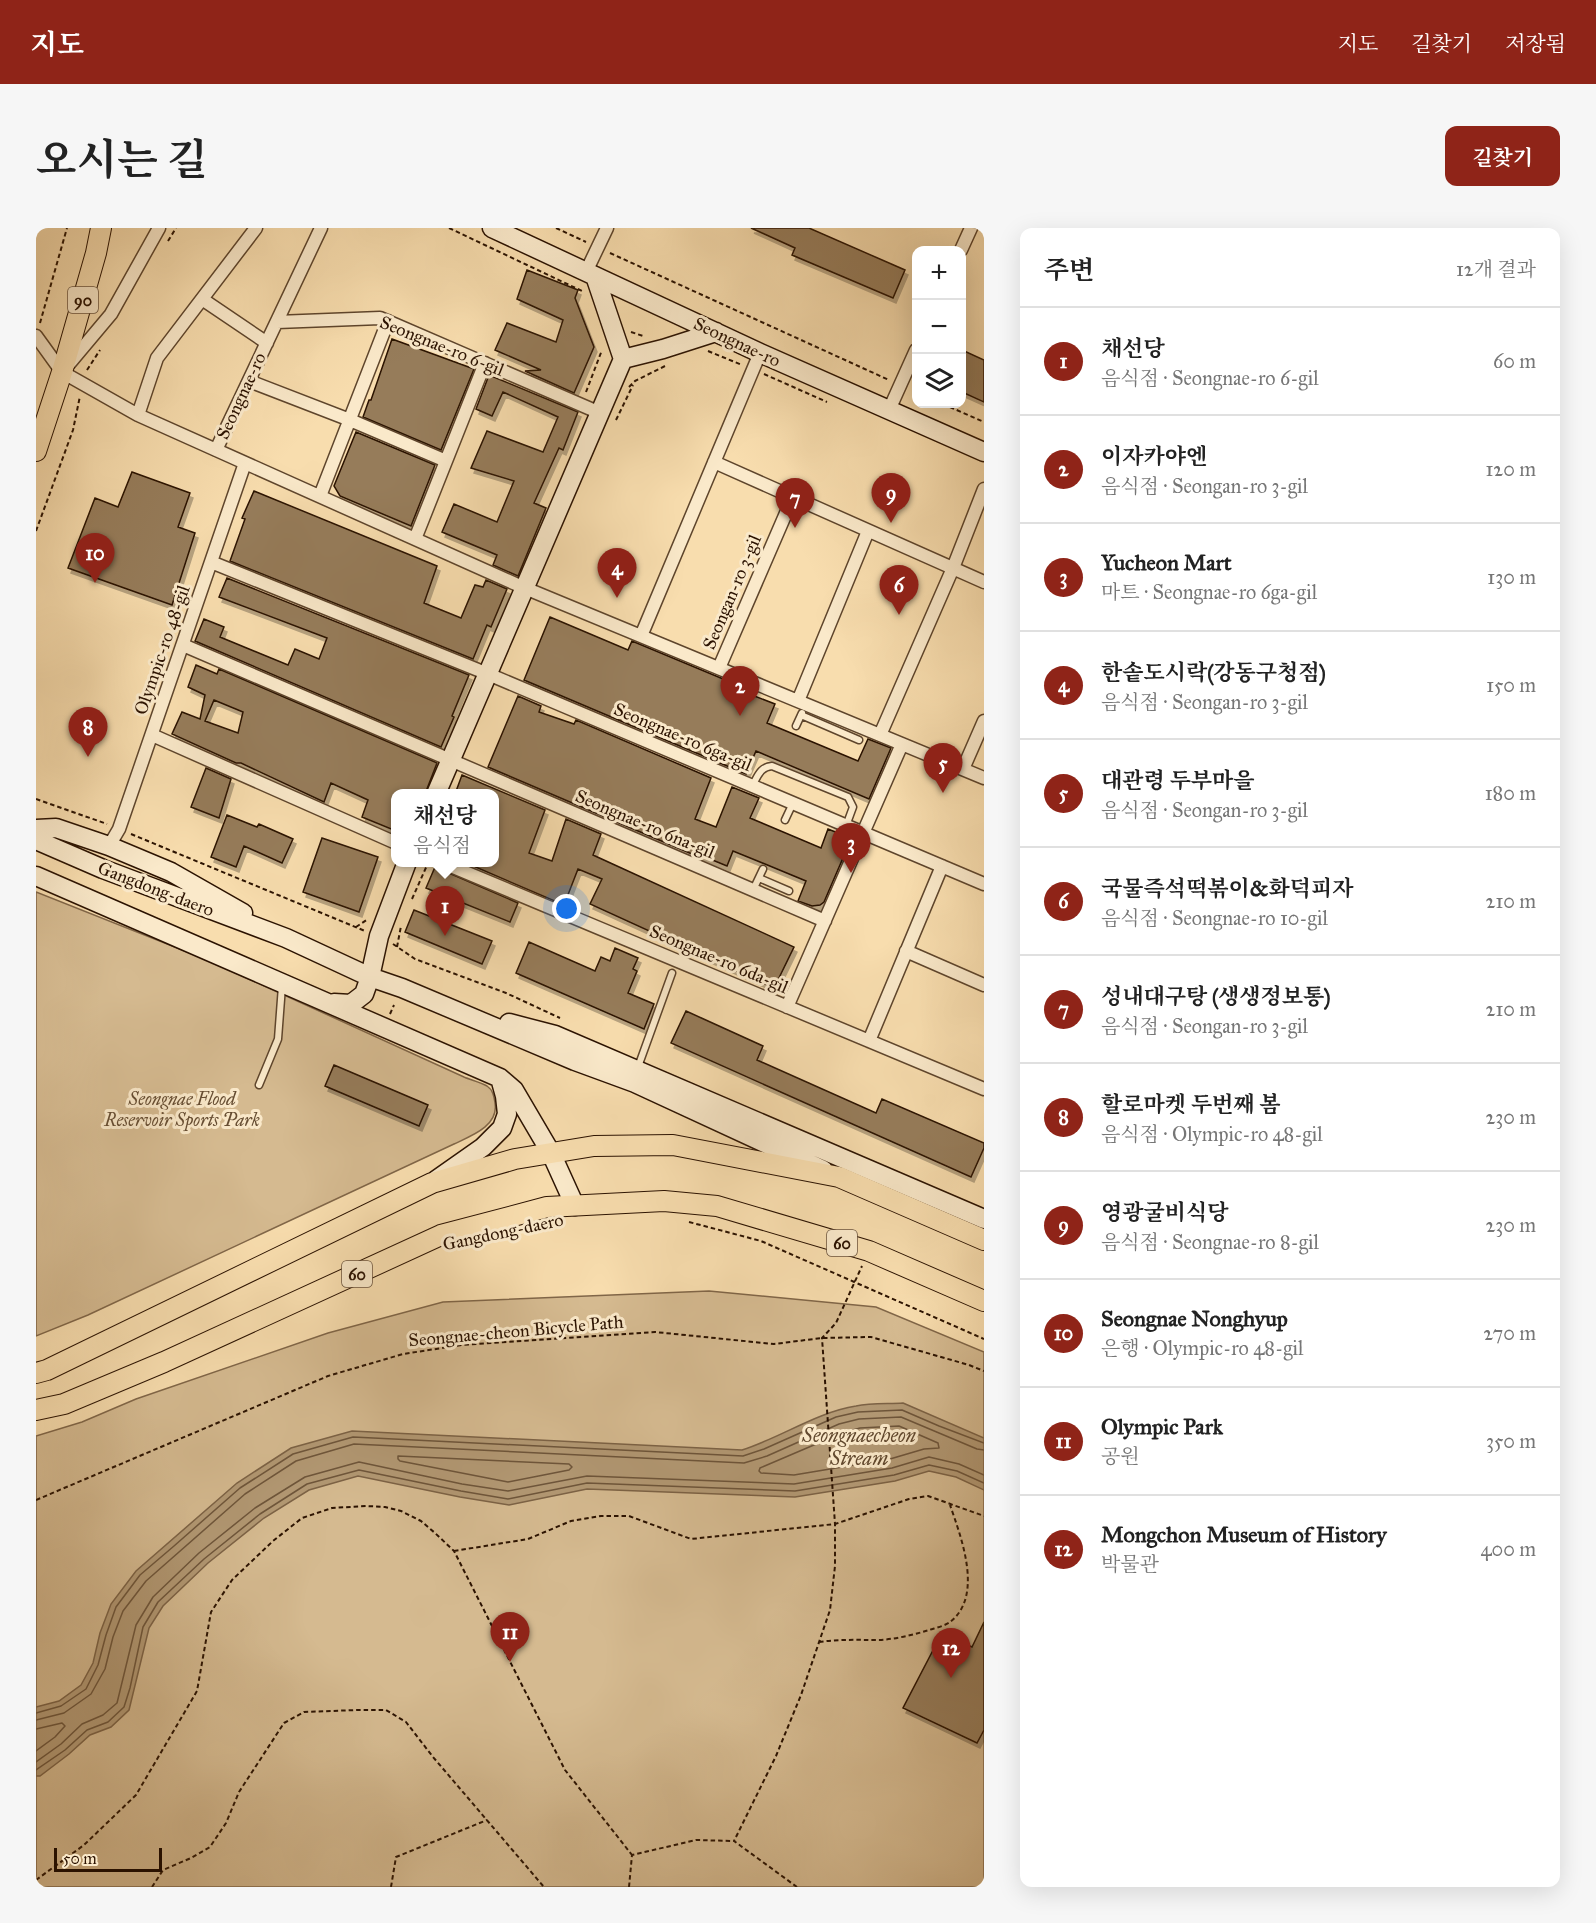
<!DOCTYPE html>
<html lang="ko">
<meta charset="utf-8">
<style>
:root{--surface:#fff;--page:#f6f6f6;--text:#222;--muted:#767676;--line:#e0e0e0;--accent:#8f2418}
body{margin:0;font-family:"IM FELL Great Primer","Noto Serif KR",serif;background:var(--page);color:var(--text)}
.controls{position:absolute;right:18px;top:18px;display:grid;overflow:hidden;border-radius:12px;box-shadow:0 6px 24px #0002}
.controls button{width:54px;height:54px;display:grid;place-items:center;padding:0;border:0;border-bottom:2px solid var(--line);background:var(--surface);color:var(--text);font:30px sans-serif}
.scale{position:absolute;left:18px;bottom:15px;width:108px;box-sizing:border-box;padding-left:6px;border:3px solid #2b1200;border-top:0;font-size:16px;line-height:21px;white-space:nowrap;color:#2b1200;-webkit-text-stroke:4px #fae9ca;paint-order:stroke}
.you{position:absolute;left:531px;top:681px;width:21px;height:21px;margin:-15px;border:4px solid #fff;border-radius:50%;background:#1a73e8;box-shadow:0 0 0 9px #1a73e833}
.badge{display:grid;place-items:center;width:39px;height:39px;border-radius:50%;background:var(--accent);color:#fff;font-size:20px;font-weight:700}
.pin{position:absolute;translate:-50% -50px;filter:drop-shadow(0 2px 3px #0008)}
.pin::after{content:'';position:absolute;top:32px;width:21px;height:18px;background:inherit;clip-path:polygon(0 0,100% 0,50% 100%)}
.popup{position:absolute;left:355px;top:561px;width:108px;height:78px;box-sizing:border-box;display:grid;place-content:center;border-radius:12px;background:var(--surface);filter:drop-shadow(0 2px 4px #0005);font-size:20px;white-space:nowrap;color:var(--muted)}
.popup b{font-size:22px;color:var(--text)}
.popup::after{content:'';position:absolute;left:50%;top:100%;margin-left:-12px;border:12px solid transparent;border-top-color:var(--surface)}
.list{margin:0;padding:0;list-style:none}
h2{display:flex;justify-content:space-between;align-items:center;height:78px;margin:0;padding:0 24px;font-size:26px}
h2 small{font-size:20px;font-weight:400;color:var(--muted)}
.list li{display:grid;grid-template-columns:39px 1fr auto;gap:18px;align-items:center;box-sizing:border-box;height:108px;padding:0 24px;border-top:2px solid var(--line)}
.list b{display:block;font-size:22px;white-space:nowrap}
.list p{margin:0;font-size:20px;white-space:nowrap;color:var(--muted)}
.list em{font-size:20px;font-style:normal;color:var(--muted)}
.icon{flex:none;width:33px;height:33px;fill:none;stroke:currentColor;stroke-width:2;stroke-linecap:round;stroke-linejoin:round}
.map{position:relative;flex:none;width:948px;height:1659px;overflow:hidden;border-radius:12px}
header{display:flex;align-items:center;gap:36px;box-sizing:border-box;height:84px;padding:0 30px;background:var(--accent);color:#fff}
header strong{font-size:28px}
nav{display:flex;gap:33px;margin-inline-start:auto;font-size:21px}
.intro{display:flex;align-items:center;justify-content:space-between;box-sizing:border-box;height:144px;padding:0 36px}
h1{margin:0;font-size:42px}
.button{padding:15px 27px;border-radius:12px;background:var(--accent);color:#fff;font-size:21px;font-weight:700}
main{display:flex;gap:36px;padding:0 36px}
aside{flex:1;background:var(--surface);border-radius:12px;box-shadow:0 6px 24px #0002}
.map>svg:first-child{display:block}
.green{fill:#d5ba90;stroke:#806648;stroke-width:1.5}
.water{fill:#b29873;stroke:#7c6245;stroke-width:1.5}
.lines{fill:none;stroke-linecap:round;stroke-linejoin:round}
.shore{stroke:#6e553a;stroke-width:1.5}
.building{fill:#967c5a;stroke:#2b1200;stroke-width:1.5;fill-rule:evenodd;filter:url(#shadow)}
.lane-casing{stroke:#5e452c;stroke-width:9}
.street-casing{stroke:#5e452c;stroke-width:15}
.secondary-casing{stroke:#2b1200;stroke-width:21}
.primary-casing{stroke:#2b1200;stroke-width:22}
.path{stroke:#2b1200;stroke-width:2;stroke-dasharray:4.5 3;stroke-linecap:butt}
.lane{stroke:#fae9ca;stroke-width:6}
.street{stroke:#fae9ca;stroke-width:12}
.secondary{stroke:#fae9ca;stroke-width:18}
.primary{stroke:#f8ddae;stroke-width:20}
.labels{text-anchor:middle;stroke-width:6;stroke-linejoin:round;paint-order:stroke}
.shield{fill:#fae9ca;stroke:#69523d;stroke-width:1.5}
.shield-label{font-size:16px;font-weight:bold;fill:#2b1200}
.street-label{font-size:18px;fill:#2b1200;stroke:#fae9ca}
.park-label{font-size:18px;font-style:italic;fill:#664d32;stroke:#fae9ca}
.water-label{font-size:20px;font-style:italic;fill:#61482e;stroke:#fae9ca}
</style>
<header>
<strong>지도</strong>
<nav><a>지도</a><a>길찾기</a><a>저장됨</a></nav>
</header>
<div class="intro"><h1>오시는 길</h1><a class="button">길찾기</a></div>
<main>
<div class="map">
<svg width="948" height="1659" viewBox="0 0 948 1659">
<defs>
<filter id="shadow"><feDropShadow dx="3" dy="5" stdDeviation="0" flood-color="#0004"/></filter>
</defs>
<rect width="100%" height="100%" fill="#f8ddae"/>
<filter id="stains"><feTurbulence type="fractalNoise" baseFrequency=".00333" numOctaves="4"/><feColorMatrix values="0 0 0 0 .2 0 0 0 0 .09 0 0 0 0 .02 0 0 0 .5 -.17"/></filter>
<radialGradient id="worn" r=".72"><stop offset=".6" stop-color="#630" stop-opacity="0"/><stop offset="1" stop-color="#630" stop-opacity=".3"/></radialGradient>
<path class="green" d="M0,664L169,731L428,849C435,852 444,854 451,858C457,862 458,868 459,875C463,898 435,908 418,916L52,1087L0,1108Z
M673,1063L840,1079L948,1124V1659H0V1208L46,1194L100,1171L292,1105L407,1074Z"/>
<path class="water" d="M867,1175L948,1210V1262L920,1249L893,1243L859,1253L759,1269L551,1261L473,1277L424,1269L322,1248L273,1262L228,1290L172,1335L127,1378L113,1400L93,1482L75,1499L54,1507L33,1526L4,1548H0V1479L23,1473L45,1457L57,1435L64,1405L75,1376L100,1343L201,1255L255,1220L316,1203L706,1222C744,1210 781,1184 820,1178C835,1175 852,1176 867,1175Z"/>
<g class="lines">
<path class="shore" d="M863,1198L902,1215L903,1220L888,1221L854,1231L758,1247L725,1245L723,1243L724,1240L806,1205L824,1200Z
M362,1228L533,1236L536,1239L533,1242L472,1254L364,1233L362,1231Z
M0,1485L25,1478L50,1461L62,1437L70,1407L80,1379L104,1347L138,1318L204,1260L257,1226L317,1209L707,1228L728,1221L800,1189L822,1184L866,1182L903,1198L948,1215
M0,1492L28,1485L55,1466L69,1441L77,1409L87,1383L110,1353L209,1266L260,1233L318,1216L708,1235L731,1228L803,1196L823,1191L865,1189L941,1221L948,1222
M0,1501L26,1495L29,1498L19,1509L0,1523
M0,1534L25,1516L46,1496L67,1487L81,1475L100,1397L117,1369L163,1325L219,1280L269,1249L323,1234L426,1256L472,1263L551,1248L758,1256L856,1240L893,1229L923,1236L948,1247
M0,1542L29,1522L51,1502L72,1494L88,1479L94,1460L107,1399L122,1374L168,1331L224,1286L271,1256L323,1242L425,1263L472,1271L551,1255L759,1263L858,1247L893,1237L921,1243L948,1255"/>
</g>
<path class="building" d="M715,0H773L869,42L857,70L756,27L759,20Z
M491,42L542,62L539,70L558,119L538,165L489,143L505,142L459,122L471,95L520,114L527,92L481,71Z
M356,111L438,141L405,222L327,189L333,172H335Z
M926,122L948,132V174L926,164Z
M453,147L542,184L527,222L523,220L498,275L510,280L482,348L457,337L461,327L406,304L418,276L461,294L478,253L435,240L451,203L507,224L522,189L467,164L456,188L440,181Z
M320,204L399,237L375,298L304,268L298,258Z
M96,244L154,265L142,299L159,305L136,377L32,340L59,270L82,279Z
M218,263L401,338L388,375L425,390L439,357L447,359L450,352L471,361L455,399L451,397L437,431L194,333L209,291L206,290Z
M191,350L433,447L416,488L418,489L405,519L159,413L168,391L188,399L184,409L252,437L259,421L283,431L291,410L183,369Z
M514,389L592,422L596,413L704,458L703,462L739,476L731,495L822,533L832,511L855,520L833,571L720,523L710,546L488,452Z
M160,437L181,446L183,441L399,534L401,535L389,566H360V603L326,589L332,572L295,555L288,574L205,535H200L136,506L146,484L164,491L169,467L152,459ZM178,472L207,484L202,505L169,493Z
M482,468L505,478L503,484L538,496L540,492L675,550L659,591L680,599L696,559L723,570L714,590L785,620L792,601L812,609L813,616L788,674L784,677L776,678L762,673L770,653L729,636L697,623L691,638L657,624L656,626L452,539Z
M170,540L195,551L183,590L155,579Z
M426,547L509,582L493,625L516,633L530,591L565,606L557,627L758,719L738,760L554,676L566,651L542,641L528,677L428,634H459V566H419Z
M191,587L221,599L223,596L257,611L246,635L208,618L200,639L175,629Z
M286,610L342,629L323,684L267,664Z
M399,639L482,675L474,694L390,660Z
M378,682L456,713L446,736L369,704Z
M493,714L559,743L565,729L574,733L579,720L602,730L597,741L601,743L592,765L618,776L608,801L480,745Z
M650,783L727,818L721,832L840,885L846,871L948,915V920L935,949L635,815Z
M298,837L392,877L383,898L289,858Z
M948,1394V1502L941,1515L867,1480L906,1405L936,1419Z"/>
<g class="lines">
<g class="lane-casing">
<path id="lane" d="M765,487L823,512
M760,498L766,485
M716,558C722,548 724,539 736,538L812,569L817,579L810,598
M749,592L757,575
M723,650L753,663
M717,662L727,641
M602,839L636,745
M223,857L242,811L246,758"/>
</g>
<g class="street-casing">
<path id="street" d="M925,22L935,0
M550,44L571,0
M166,71L231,115
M241,94L344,90L564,185
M0,108L26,144L102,187L484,358L948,550
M33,136L75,86L123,0
M213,153L314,192L410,233
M853,182L880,122
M102,187L121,130L220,0
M180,222L285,0
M678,234L948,354
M284,268L352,93
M379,311L449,135
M175,334L452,446L948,656
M605,408L724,125
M147,417L789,693
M683,440L757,269
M762,473L832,303
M116,507L360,615
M844,507L917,340L948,261
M927,541L948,493
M73,618L83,601L209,235
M405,634L948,861
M870,723L948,757
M751,779L866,516
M833,813L906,638"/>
</g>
<g class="secondary-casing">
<path id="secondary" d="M456,0L724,125L948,224
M587,131L627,121L680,104
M400,566L587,131L559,48
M0,601L20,600L73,618L135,644L207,685
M0,612L67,641L250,710L334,749L366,760L539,833L599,855L787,942
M0,648L464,850L478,862L515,925L539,978
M298,775L315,776L328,766L334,749L343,708L371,634
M473,795L519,807L948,991
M400,952L447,919L466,900L471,886L469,868L464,850"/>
</g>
<g class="primary-casing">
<path id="primary" d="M0,223L26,144L60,25L65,0
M0,1145L11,1142L396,955L479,931L558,918L637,917L803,949L948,1012
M0,1182L28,1176L128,1134L405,1007L511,979L628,973L681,978L833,1023L948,1073"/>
</g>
<path class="path" d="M413,0L546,63
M520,0L550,14
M132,13L140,0
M574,25L853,152
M4,95L31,0
M595,104L607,108
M672,123L706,137
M51,142L64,122
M728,146L791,174
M593,159L599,153L629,138
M550,164L566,122
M907,176L948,194
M580,192L597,157
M0,303L37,202L44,168
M0,571L71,596
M95,606L329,703
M376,671L392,635
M320,699L332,691
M357,716L379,731L470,765L524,790
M361,719L365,698
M354,786L358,777
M653,994L725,1013L948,1111
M0,1272L292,1148L367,1126L426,1117L619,1104L738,1116L786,1110L835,1109L933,1137L948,1143
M418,1323L492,1311L535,1293L565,1288H593L655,1311L799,1296L873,1271L892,1268L948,1288
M783,1414C804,1411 823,1412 843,1412C860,1411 877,1407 893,1402C899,1400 909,1398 914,1394C948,1368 925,1309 914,1277
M0,1652L48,1617L100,1567L161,1463L175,1384L196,1352L237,1313L266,1290L296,1280L330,1278L349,1279L365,1283L385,1293L399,1305L418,1323L529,1542L596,1627
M116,1659L127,1642L155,1630L174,1619L190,1595L203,1564L248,1495L268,1484L321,1482H350L370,1494L397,1529L508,1659
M355,1659L360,1629L451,1592
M593,1659L596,1627L660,1612L698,1613
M761,1659L698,1613L740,1528L765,1467L794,1382L799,1338V1296L786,1110L800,1095L826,1038"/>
<use href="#lane" class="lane"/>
<use href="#street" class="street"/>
<use href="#secondary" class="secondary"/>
<use href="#primary" class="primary"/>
</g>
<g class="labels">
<g class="shield">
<rect x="32" y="59" width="30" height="26" rx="4.5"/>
<rect x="791" y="1002" width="30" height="26" rx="4.5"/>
<rect x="306" y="1033" width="30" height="26" rx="4.5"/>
</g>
<g class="shield-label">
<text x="47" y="78">90</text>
<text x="806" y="1021">60</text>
<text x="321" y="1052">60</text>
</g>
<g class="street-label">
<text transform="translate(701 114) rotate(25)" y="6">Seongnae-ro</text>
<text transform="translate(406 118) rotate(22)" y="6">Seongnae-ro 6-gil</text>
<text transform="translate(205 168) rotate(-65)" y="6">Seongnae-ro</text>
<text transform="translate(696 364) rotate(-67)" y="6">Seongan-ro 3-gil</text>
<text transform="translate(126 422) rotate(-71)" y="6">Olympic-ro 48-gil</text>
<text transform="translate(647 509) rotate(23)" y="6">Seongnae-ro 6ga-gil</text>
<text transform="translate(609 596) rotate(23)" y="6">Seongnae-ro 6na-gil</text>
<text transform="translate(120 661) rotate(21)" y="6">Gangdong-daero</text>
<text transform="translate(683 731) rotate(23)" y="6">Seongnae-ro 6da-gil</text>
<text transform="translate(467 1004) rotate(-12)" y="6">Gangdong-daero</text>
<text transform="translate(480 1103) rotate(-5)" y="6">Seongnae-cheon Bicycle Path</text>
</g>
<g class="park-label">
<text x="146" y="877">Seongnae Flood<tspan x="146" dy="21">Reservoir Sports Park</tspan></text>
</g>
<g class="water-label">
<text x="823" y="1214">Seongnaecheon<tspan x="823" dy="23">Stream</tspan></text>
</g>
</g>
<rect width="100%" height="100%" filter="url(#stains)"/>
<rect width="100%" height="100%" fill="url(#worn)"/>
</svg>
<div class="controls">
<button>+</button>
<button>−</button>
<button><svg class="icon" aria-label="layers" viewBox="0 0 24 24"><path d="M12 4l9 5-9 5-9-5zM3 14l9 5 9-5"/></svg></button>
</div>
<div class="scale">50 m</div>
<div class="you"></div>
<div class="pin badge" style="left:409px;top:708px">1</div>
<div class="popup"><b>채선당</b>음식점</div>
<div class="pin badge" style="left:704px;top:488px">2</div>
<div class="pin badge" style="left:815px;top:645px">3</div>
<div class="pin badge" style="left:581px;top:370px">4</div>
<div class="pin badge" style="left:907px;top:565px">5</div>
<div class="pin badge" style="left:863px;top:387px">6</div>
<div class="pin badge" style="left:759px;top:300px">7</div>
<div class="pin badge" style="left:52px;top:529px">8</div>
<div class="pin badge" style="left:855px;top:295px">9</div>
<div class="pin badge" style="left:59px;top:355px">10</div>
<div class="pin badge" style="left:474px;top:1434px">11</div>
<div class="pin badge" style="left:915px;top:1450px">12</div>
</div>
<aside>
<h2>주변<small>12개 결과</small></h2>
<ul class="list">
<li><span class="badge">1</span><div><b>채선당</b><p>음식점 · Seongnae-ro 6-gil</p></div><em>60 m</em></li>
<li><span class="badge">2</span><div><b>이자카야엔</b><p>음식점 · Seongan-ro 3-gil</p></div><em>120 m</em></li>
<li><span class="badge">3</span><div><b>Yucheon Mart</b><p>마트 · Seongnae-ro 6ga-gil</p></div><em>130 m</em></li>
<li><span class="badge">4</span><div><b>한솥도시락(강동구청점)</b><p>음식점 · Seongan-ro 3-gil</p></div><em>150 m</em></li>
<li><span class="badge">5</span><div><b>대관령 두부마을</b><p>음식점 · Seongan-ro 3-gil</p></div><em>180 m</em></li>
<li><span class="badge">6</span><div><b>국물즉석떡볶이&amp;화덕피자</b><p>음식점 · Seongnae-ro 10-gil</p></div><em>210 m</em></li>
<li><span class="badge">7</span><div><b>성내대구탕 (생생정보통)</b><p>음식점 · Seongan-ro 3-gil</p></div><em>210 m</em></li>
<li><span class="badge">8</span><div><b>할로마켓 두번째 봄</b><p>음식점 · Olympic-ro 48-gil</p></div><em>230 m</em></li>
<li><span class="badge">9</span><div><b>영광굴비식당</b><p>음식점 · Seongnae-ro 8-gil</p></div><em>230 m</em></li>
<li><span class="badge">10</span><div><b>Seongnae Nonghyup</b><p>은행 · Olympic-ro 48-gil</p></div><em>270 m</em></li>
<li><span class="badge">11</span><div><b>Olympic Park</b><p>공원</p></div><em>350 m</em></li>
<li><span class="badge">12</span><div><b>Mongchon Museum of History</b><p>박물관</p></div><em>400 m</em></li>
</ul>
</aside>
</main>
